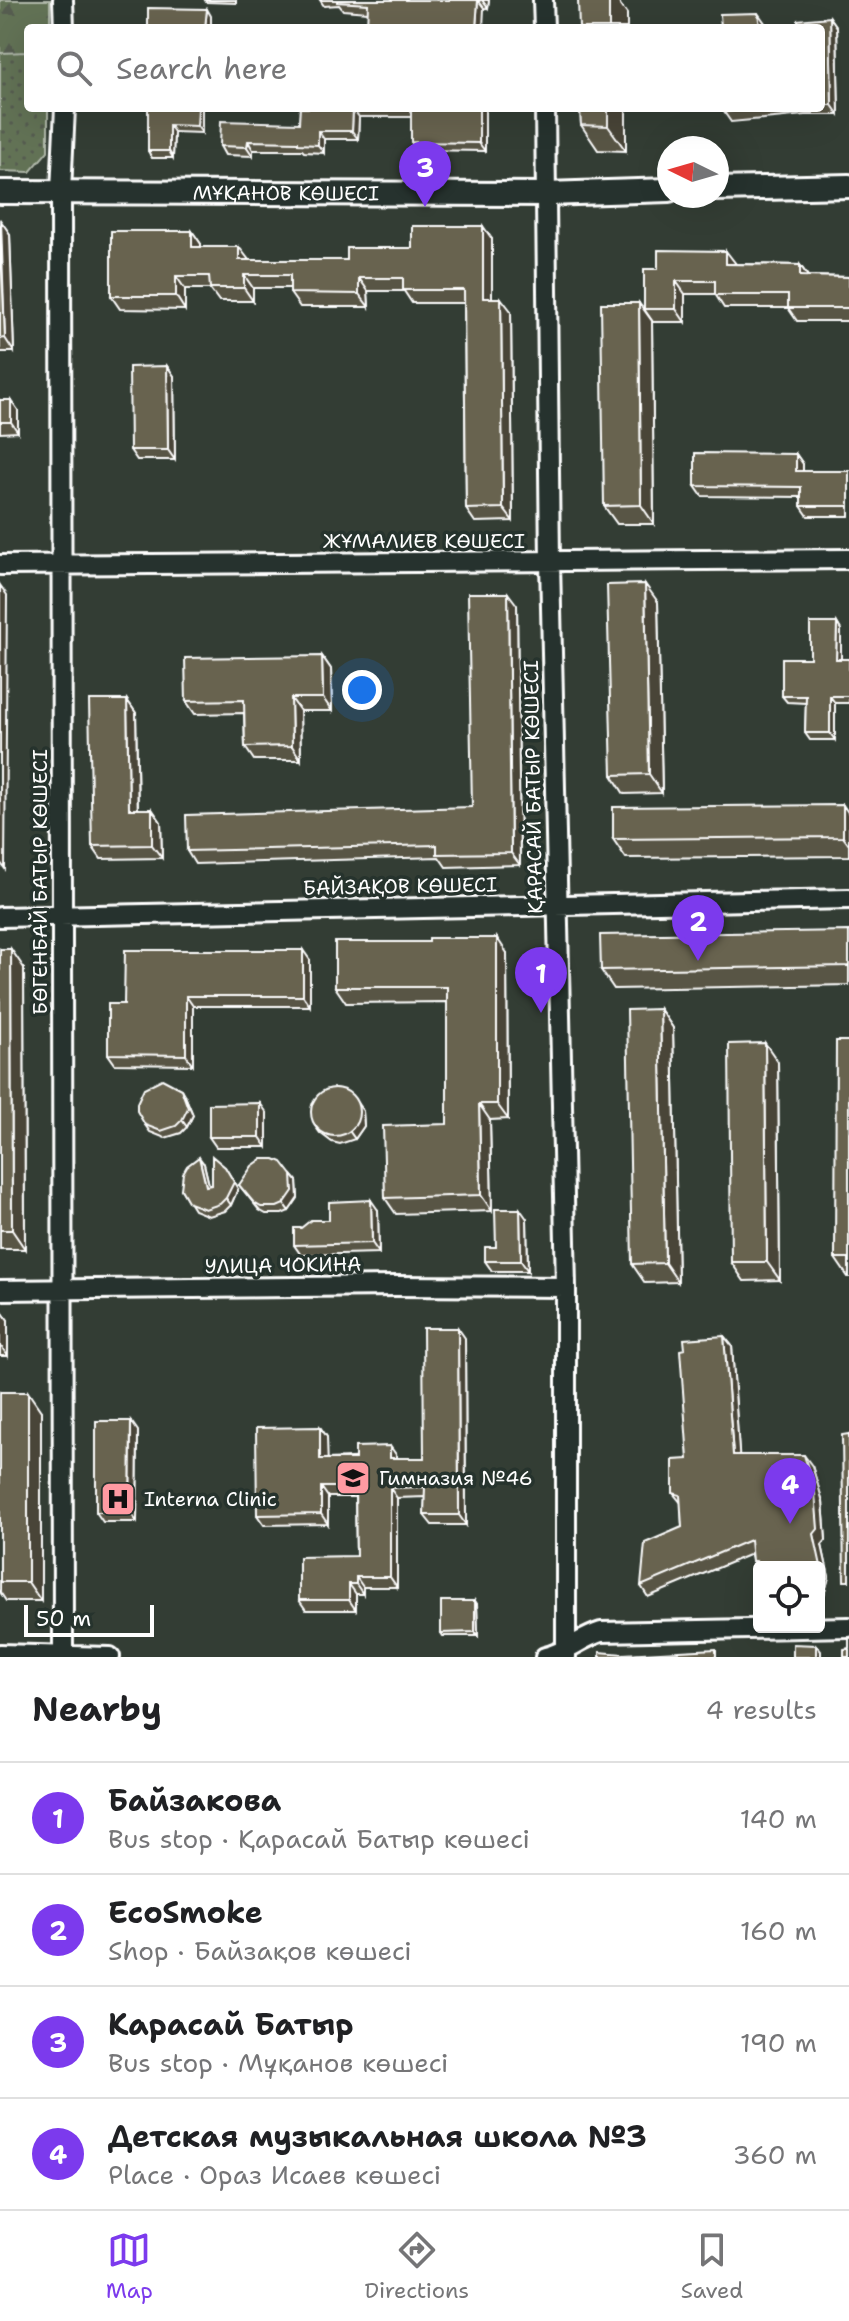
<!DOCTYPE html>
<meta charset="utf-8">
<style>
:root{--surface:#fff;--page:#f6f6f6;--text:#202124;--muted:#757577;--line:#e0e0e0;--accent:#7c3aed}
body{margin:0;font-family:"Shantell Sans",sans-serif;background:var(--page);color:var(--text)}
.controls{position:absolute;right:24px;bottom:24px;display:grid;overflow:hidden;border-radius:8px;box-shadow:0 8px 32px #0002}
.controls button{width:72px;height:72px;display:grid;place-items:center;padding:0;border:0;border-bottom:2px solid var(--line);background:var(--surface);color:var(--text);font:40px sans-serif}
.compass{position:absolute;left:657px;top:136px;width:72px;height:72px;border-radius:50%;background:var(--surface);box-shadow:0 8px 32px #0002;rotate:275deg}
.scale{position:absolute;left:24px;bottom:20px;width:130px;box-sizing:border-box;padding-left:8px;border:4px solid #fff;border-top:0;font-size:22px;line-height:28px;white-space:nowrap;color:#fff;-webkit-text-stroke:6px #26332d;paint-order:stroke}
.you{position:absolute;left:362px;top:690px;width:28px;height:28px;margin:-20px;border:6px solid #fff;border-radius:50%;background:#1a73e8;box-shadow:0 0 0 12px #1a73e833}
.badge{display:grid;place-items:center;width:52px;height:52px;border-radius:50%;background:var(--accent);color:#fff;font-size:26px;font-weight:700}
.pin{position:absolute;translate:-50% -66px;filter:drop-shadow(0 2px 4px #0008)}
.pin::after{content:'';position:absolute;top:42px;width:28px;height:24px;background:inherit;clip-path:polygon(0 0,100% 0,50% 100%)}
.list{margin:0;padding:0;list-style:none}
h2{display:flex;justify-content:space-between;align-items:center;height:104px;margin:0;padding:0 32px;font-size:34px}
h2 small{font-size:26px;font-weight:400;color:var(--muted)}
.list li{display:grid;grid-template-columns:52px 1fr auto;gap:24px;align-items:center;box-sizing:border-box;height:112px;padding:0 32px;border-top:2px solid var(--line)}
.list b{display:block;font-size:30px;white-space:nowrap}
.list p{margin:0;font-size:26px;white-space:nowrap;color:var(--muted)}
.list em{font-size:26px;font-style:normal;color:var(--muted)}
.icon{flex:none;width:44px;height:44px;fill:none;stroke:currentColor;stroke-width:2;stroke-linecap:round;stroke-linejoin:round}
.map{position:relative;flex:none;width:849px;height:1657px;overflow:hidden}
.search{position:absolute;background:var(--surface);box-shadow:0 8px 32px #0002;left:24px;right:24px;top:24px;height:88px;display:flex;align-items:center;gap:20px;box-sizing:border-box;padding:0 28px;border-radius:8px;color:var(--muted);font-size:30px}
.sheet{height:552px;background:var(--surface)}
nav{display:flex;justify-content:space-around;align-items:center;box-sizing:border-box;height:112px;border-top:2px solid var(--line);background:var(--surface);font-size:22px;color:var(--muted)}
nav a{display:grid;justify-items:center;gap:4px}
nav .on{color:var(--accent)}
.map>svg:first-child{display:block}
.green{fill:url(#green-dots);stroke:#b0b8aa;stroke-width:2}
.forest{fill:url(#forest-firs);stroke:#b0b8aa;stroke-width:2}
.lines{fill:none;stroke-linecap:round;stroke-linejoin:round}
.minor-casing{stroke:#fff;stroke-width:24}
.major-casing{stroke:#fff;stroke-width:28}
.minor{stroke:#26332d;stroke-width:18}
.major{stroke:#26332d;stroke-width:22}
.wall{fill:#595545;stroke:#fff;stroke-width:2}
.shaded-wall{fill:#484538;stroke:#fff;stroke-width:2}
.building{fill:#676350;stroke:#fff;stroke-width:2}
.labels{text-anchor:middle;stroke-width:7;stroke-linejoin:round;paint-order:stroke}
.street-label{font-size:20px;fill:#fff;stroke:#26332d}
.poi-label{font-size:20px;fill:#fff;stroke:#26332d;text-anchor:start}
</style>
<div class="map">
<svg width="849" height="1657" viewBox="0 0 849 1657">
<defs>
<pattern id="green-dots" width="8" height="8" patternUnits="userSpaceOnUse" patternTransform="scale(2)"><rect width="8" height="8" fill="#627255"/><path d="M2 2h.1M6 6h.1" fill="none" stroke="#555b50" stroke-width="1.8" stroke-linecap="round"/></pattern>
<pattern id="forest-firs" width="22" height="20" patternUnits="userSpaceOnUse" patternTransform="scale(2)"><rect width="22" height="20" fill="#627255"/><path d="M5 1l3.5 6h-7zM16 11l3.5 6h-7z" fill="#555b50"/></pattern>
</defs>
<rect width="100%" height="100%" fill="#333d34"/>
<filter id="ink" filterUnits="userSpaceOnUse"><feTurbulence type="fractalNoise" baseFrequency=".0125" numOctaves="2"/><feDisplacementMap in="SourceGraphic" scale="16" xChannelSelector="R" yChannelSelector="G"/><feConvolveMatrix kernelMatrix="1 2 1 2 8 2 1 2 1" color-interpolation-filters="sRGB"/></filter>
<g filter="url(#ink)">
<path class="green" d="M0,0L28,28V108H48V151L30,172L0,171Z"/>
<path class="forest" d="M0,0H50V28H28V52L0,53Z"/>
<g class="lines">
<g class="minor-casing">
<path id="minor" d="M63,0L64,28
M543,0L544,28
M545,108L550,562L566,1287V1657
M0,565L849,559
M0,917L849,899
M0,1290L395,1286L566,1287
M0,1654L110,1657
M63,1657L61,191L65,108
M545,1657C565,1653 581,1638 601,1632L849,1627"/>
</g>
<g class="major-casing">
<g id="major">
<path d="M717,189L849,186"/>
<path id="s1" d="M0,192L546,194L669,190"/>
</g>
</g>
<use href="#minor" class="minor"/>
<use href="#major" class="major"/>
</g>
<path class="wall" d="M205,0H236V3L206,2Z
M320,0H489L488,8L368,12L343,10L339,5L324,6Z
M830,17L837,27L839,115H805L731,122L724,112V108H821V28Z
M148,108H202V133L174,132L173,158H152L148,151Z
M300,108H485V151L417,150L411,142V117H359L358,139H324V153L304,152L302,150H253V156L225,155L220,146L299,123Z
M580,108H626V151L598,150L581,125Z
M0,221L10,234L14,352H0Z
M192,231L201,244V247L248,260H347L412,248L492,239V298L511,311L513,521L475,522L466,509L464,303H412L404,291H368L369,307H300L290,293V288H253V301H219L210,289H185V310L120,309L111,296Z
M736,264L800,265L808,276L849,277V321H797L788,308H724L715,294H685V322H653L644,309L658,269Z
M652,321L654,524H617L604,506Z
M167,366L174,376L175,460H137L130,450Z
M0,400L18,410V432L0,433Z
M796,454L803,464V471H849V516H808L801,506V497L702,496L695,486Z
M658,602L662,793L624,794L612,775Z
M517,605L520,865L446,867L439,857L195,864L187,851L472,807Z
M837,623L841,630V659H849V703H835V740H810L805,733L806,703L787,702L782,696Z
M322,656L331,669L332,711H300L301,760H254L245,747L244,713L195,714L186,701Z
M127,700L136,713L138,809H152L161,822L162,858L101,859L92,846Z
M849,814V856L626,858L613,839Z
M849,931V985L614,989L601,970Z
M429,942L507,953L508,1119L490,1120L492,1211L396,1214L385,1198L447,1124V1002L346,1003L335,987Z
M0,949L24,968L25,1249H0Z
M310,960V1006H193V1065L115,1064L108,1054L124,1004Z
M660,1009L673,1028L678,1282L645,1283L632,1264Z
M849,1041V1277H848L835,1258Z
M778,1062L780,1280L744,1281L731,1262Z
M185,1096L193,1115L187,1127L181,1133L165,1138L150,1132L145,1125Z
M363,1111L364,1126L355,1139L340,1144L332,1142L320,1133L315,1126Z
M267,1113V1147H216L209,1137Z
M204,1164L209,1185L238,1189L231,1205L225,1211L209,1216L194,1210L181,1189Z
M292,1175L297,1181L298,1198L289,1211L282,1214H266L259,1210L239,1185Z
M378,1210L379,1253L301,1255L294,1245L301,1228L329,1220Z
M527,1219L528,1271H492L485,1261L496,1247Z
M0,1309L8,1320V1356H0Z
M724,1336L732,1346L739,1455L812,1466L823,1502L826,1540L822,1545L829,1577L824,1595L819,1599V1567H759V1571L752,1561L751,1554L648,1597L641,1586L682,1527L681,1503L673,1493L688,1459L685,1349Z
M465,1338L466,1525H432L424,1515L425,1497L397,1498V1587H363V1594H356V1610H306L299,1600L356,1556L355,1497H328V1524L264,1525L257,1515L320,1427L327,1437V1459L397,1456V1458H424Z
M0,1392L41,1411V1601H6L0,1592Z
M138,1431L137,1522H103L96,1512Z
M475,1601L477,1604L478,1636H443L441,1633Z"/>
<path class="shaded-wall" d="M478,0L484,8L483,28H476Z
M482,0H489L488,8Z
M609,0H617L627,14V28H609Z
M207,9L211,16V28H205Z
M758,13L765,23L766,28H760Z
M830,17L837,27L839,115L832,105Z
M198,108H202V133L197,126Z
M479,108H485V151L479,143Z
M608,108H626V151L608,126Z
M353,109L359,117L358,139L352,131Z
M169,125L174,132L173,158L169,151Z
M318,131L324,139V153L318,145Z
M248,141L253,150V156L247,147Z
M1,221L10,234L14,352L5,338Z
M483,226L492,239V311L483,298Z
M192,231L201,244V260L192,247Z
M239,247L249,260H239Z
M726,251L736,264H726Z
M800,265L809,278L800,276Z
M244,275L253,288V301L244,288Z
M176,276L185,289V310L176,296Z
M359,278L368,291L369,307L359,294Z
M676,281L685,294V322L676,309Z
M501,298L511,311L513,521L503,508Z
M639,303L652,321L654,524L641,505Z
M167,366L174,376L175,460L168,450Z
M11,400L18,410V432L11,422Z
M796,454L803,464V481L796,471Z
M645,584L658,602L662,793L649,774Z
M0,585L7,595L5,869L0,862Z
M508,593L517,605L520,865L511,853Z
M837,623L841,630V665L836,659Z
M322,656L331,669L332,711L323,698Z
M830,696L835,703V740L830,733Z
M291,698L300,711L301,760L292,746Z
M127,700L136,713L138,823L129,809Z
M843,805L849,814V845L843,837Z
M152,809L161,822L162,858L152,845Z
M497,938L507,953L508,1119L497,1104Z
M11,949L24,968L25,1249L12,1230Z
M303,950L310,960V1006L303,996Z
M186,996L193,1006V1065L186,1055Z
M660,1009L673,1028L678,1282L665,1263Z
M765,1043L778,1062L780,1280L767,1262Z
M181,1089L185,1096L193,1115L187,1127L182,1120Z
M260,1103L267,1113V1147L260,1137Z
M358,1104L363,1111L364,1126L355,1139L350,1132Z
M479,1104L490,1120L492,1211L481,1195Z
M199,1157L204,1164L211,1193L206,1186Z
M225,1167L238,1189L231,1205L226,1198Z
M292,1175L297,1181L298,1198L289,1211L284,1204Z
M371,1200L378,1210L379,1253L372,1243Z
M520,1209L527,1219L528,1271L521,1261Z
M0,1309L8,1320V1356L0,1345Z
M458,1328L465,1338L466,1525L459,1515Z
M724,1336L732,1346L740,1466L733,1455Z
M28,1392L41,1411V1601L28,1582Z
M131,1421L138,1431L137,1522L130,1512Z
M320,1427L327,1437L328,1469L320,1459Z
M390,1446L397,1456V1468L390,1458Z
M804,1455L812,1466L823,1502L826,1540L822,1545L829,1577L824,1595L819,1588V1574Z
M321,1487L328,1497V1524L321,1514Z
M390,1488L397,1498V1587L390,1577Z
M356,1577L363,1587V1594L356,1584Z
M349,1584L356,1594V1610L349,1600Z
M475,1601L477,1604L478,1636L475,1632Z
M816,1645L821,1651V1657H816Z"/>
<path class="building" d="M337,0H478L476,28H367L368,4L337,2Z
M578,0H609V28H579Z
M148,8L207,9L205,28H148Z
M758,13L760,28H721L720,14Z
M830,17L832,105H821V28H798V20Z
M148,108H198L197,126L169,125V151H148Z
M300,108H479V143L411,142V109H353L352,131H318V145L298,144V142L248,141L247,147L220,146L221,121L299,123Z
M580,108H608V126L581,125Z
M724,108H765L724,112Z
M0,221L5,338L0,339Z
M412,226H483V298H501L503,508L466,509L464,290H403V278H359V294L290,293V275H244V288H210L209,276H176V296H111V231H192V247H239V260H347V248H412Z
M658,250L726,251V264L800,265V276L849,277V308H788V295H715V281H676V309H644V269H658Z
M601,303H639L641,505L604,506Z
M167,366L168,450H130L129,367Z
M0,400H11V422H0Z
M695,453L796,454V471H849V506H801V487L695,486Z
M645,584L649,774L612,775L607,585Z
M468,593H508L511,853L437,854V845L187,851L186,815L472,807Z
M810,623H837L836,659H849V696H830V733H805L806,696H782V658H810Z
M322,656L323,698H291L292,746L245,747L244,700L186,701L185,658Z
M89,700H127L129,809H152V845L92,846Z
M843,805V837L613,839V807Z
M849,931V966L601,970L600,935Z
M429,938H497V1104H479L481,1195L385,1198L383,1126L447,1124V987H335V942H429Z
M0,949H11L12,1230H0Z
M125,950H303V996H186V1055L108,1054V1004H124Z
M660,1009L665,1263L632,1264L627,1010Z
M836,1041H849V1258H835Z
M765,1043L767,1262H731L729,1044Z
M162,1079L181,1089L188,1108L182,1120L176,1126L161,1131L145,1125L137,1111V1103L144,1088Z
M311 1112a24 24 0 1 1 48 0a24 24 0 1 1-48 0Z
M260,1103V1137H209V1104Z
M212,1156L225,1167L234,1182L226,1198L220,1204L205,1209L189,1203L181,1189L183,1173L187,1166L199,1157L206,1186L212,1185Z
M262,1159H275L282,1162L292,1175L293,1191L284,1204L277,1207H261L254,1203L239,1185L252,1166Z
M371,1200L372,1243L294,1245V1228H301L311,1220H329V1202Z
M495,1209H520L521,1261H485V1247H496Z
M423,1328H458L459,1515H424L425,1487L390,1488V1577H356V1584H349V1600H299V1557L356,1556L355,1487H321V1514L257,1515L256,1428L320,1427V1459H355V1447L390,1446V1458H424Z
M724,1336L733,1455H804L815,1492L818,1529L814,1534L821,1566L819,1574V1567H759V1568L756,1561H752L750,1540L641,1586L645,1543L682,1527L680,1495L673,1493V1460L688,1459L680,1350L685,1349L684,1339Z
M0,1392H28V1582H0Z
M96,1421H131L130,1512H96Z
M849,1434V1581H844L842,1435Z
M441,1601H475V1632L441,1633Z
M849,1639V1657H844V1649L849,1648Z
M793,1644L816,1645V1657H793Z
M716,1649V1657H600V1652L623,1654Z"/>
</g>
<defs>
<g id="university-square" transform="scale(1.8)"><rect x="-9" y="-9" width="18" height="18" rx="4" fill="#ff9aa2" stroke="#26332d"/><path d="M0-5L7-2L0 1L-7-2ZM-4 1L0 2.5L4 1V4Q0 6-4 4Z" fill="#111"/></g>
<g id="hospital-square" transform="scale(1.8)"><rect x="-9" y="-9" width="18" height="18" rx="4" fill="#ff9aa2" stroke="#26332d"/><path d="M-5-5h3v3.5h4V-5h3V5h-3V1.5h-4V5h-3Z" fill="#111"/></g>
</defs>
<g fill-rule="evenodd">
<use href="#university-square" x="353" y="1478"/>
<use href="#hospital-square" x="118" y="1499"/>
</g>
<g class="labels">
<g class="street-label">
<text dy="7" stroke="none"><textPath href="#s1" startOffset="286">МҰҚАНОВ КӨШЕСІ</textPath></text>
<text x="424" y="548">ЖҰМАЛИЕВ КӨШЕСІ</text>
<text transform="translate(533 787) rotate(-91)" y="7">ҚАРАСАЙ БАТЫР КӨШЕСІ</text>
<text transform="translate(40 882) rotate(-90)" y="7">БӨГЕНБАЙ БАТЫР КӨШЕСІ</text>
<text transform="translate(400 886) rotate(-1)" y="7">БАЙЗАҚОВ КӨШЕСІ</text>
<text transform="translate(283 1265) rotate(-1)" y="7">УЛИЦА ЧОКИНА</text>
</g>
<g class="poi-label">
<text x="379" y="1485">Гимназия №46</text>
<text x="144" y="1506">Interna Clinic</text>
</g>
</g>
</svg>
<div class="controls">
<button><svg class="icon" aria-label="locate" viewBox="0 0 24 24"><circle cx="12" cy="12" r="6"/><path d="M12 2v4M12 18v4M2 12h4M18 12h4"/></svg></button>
</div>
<svg class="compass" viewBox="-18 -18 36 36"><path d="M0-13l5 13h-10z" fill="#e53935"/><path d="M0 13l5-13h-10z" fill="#757577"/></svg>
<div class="scale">50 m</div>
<div class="you"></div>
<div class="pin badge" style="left:541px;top:1013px">1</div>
<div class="pin badge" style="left:698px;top:961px">2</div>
<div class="pin badge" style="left:425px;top:207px">3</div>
<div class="pin badge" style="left:790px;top:1524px">4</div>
<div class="search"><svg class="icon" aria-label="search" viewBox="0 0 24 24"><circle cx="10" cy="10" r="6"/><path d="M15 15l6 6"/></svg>Search here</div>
</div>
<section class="sheet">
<h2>Nearby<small>4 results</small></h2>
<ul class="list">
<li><span class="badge">1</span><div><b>Байзакова</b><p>Bus stop · Қарасай Батыр көшесі</p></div><em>140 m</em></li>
<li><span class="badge">2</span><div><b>EcoSmoke</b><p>Shop · Байзақов көшесі</p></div><em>160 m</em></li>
<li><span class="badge">3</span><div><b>Карасай Батыр</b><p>Bus stop · Мұқанов көшесі</p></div><em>190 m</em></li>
<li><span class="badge">4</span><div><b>Детская музыкальная школа №3</b><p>Place · Ораз Исаев көшесі</p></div><em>360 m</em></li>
</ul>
</section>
<nav>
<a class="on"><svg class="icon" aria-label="map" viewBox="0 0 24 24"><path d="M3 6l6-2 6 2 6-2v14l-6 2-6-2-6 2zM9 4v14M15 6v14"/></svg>Map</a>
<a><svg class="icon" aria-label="directions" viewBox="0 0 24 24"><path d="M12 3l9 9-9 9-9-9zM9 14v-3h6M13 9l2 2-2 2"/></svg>Directions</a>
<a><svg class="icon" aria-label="saved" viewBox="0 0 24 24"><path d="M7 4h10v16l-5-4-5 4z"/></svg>Saved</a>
</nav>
